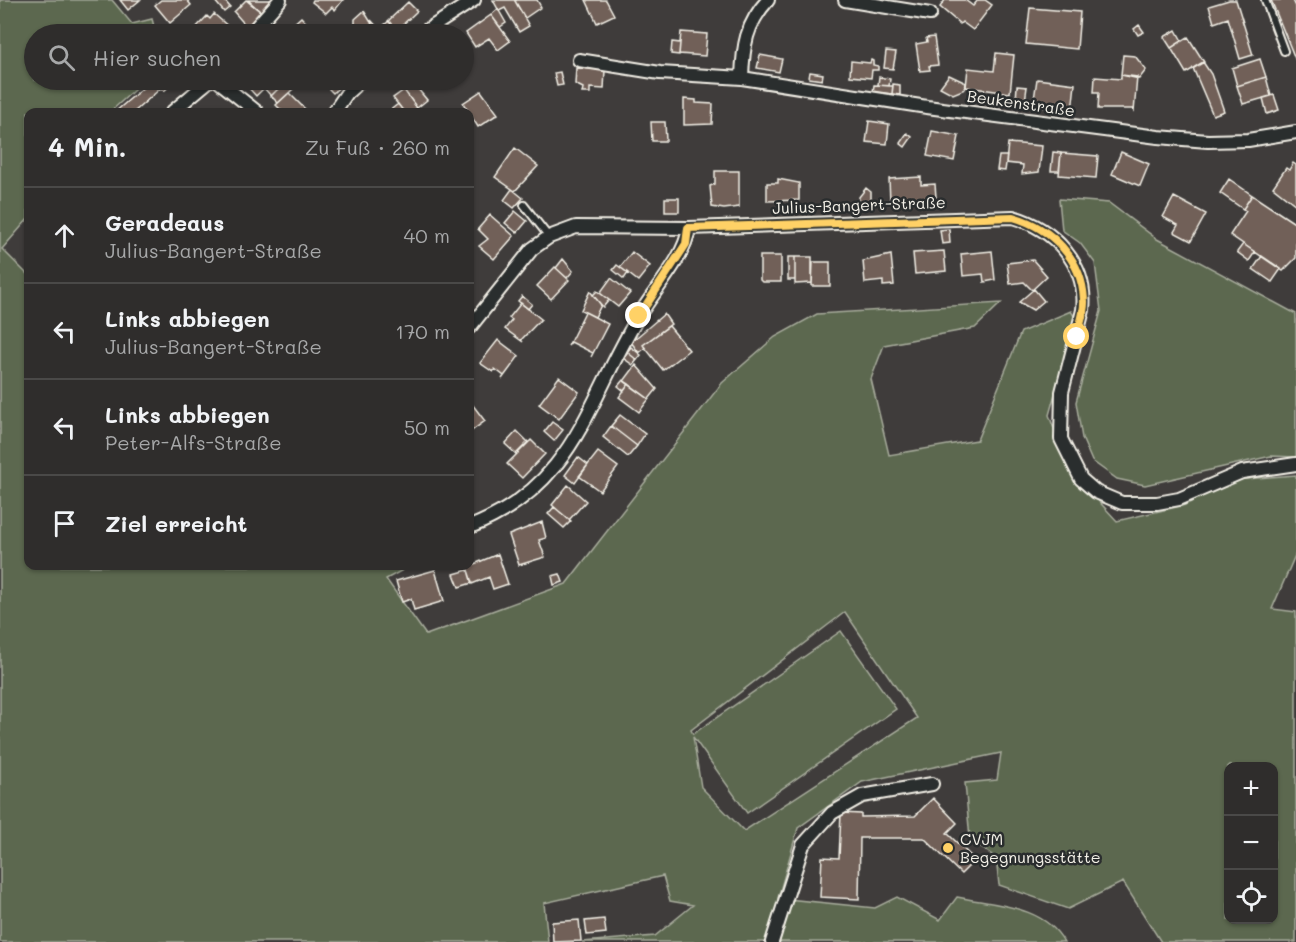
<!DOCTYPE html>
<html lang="de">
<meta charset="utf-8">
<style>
:root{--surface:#2f2d2c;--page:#3b3938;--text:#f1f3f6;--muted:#a7a8a9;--line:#4a4948}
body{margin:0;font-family:Mali,sans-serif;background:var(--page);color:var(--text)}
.controls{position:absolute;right:18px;bottom:18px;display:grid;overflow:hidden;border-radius:12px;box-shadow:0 2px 4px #0004}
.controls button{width:54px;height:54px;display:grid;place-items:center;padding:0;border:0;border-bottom:2px solid var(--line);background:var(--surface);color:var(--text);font:30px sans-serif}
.stop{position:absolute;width:18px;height:18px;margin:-14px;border:4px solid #ffd166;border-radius:50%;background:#fff}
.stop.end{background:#ffd166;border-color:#fff;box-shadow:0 2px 6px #0008}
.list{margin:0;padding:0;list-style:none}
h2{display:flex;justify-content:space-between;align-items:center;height:78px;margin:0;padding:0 24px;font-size:26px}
h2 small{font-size:20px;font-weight:400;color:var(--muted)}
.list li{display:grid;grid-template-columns:39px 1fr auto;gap:18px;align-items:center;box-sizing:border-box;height:96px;padding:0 24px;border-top:2px solid var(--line)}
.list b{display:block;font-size:22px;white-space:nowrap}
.list p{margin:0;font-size:20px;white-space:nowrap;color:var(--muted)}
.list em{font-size:20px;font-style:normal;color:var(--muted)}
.icon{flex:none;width:33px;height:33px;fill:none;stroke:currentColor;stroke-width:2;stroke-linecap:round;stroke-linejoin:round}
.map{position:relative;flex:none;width:1296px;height:942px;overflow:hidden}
.search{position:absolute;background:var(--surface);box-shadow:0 2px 4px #0004;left:24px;top:24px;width:450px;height:66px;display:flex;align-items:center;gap:15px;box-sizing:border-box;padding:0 21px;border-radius:33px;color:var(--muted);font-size:22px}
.panel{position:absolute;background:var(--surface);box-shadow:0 2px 4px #0004;left:24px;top:108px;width:450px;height:462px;border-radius:12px}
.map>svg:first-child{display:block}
.green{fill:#5b6850;stroke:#a8ac9c;stroke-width:1.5;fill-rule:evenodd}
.building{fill:#716058;stroke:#f4f1e8;stroke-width:1.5}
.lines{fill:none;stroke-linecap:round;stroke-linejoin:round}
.service-casing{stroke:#f4f1e8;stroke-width:10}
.minor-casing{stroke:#f4f1e8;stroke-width:16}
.service{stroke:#2a2d2e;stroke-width:6}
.minor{stroke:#2a2d2e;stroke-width:12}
.route{stroke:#ffd166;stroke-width:8}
.poi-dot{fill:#ffd166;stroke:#2a2d2e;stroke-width:2}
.labels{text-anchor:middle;stroke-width:5;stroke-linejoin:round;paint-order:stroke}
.street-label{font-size:16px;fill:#f4f1e8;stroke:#2a2d2e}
.poi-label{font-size:16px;fill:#f4f1e8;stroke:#2a2d2e;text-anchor:start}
</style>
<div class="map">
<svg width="1296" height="942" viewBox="0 0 1296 942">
<rect width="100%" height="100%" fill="#3f3c3b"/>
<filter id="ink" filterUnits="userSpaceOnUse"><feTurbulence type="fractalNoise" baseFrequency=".0167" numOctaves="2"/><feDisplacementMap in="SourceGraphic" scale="12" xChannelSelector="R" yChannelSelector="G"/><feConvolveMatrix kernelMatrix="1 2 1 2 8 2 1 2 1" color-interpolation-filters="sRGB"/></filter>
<g filter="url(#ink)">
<path class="green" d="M0,0H112L132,24L152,19L156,34H34V80H145L110,112H28V219L2,249L28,275V566H410L386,579L426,635L566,584L722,383L775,337L817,314L1001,303L975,328L884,345L871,379L889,455L977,440L1021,332L1071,311L1076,319L1049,415L1068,468L1117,521L1185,505L1233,480L1296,475V553L1272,609L1296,612V942H1161L1123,882L1068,909L999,885L996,858L970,839L965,783L997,780L1001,753L862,782L798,828L778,898L875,908L897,897L940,920L957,897C994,905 1044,905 1064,942H582L655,936L693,905L670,901L663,876L544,903L548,942H0ZM845,612L917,718L744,831L701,787L693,737L747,813L896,709L841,631L693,734L691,730ZM1228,766H1274V920H1228Z
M1059,199L1109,203L1157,239L1296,314V457L1271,456L1145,485L1117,479L1092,461L1082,438L1076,402L1101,311L1095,263L1080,243L1062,230Z"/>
<path class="building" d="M120,0H140L128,10Z
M161,0H187L191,5L170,23L155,5Z
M214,0H224L230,7L224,12Z
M246,0L261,12L247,27L234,12Z
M248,0H272L261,12Z
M313,0H343L335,10L332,7L326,13L312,2Z
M493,0H517L515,1L529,26L519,32L505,8L499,11Z
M517,0H537L541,7L525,18L515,1Z
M586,0H606L614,15L597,23Z
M945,0H965L973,6L978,0H985L992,5L973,30L962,22L960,24L940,7Z
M1229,0H1236L1253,55L1240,59L1228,18L1214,23L1209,6Z
M1271,0H1293L1296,7V61Z
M408,2L417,11L397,30L388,21Z
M1030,8L1080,12L1077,49L1026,44Z
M498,9L506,23L500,27L491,15Z
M364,11L372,24L362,33L355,24V19Z
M214,14L230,28L225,34H195L192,32L207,16L210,19Z
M491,15L510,41L498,50L489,38L475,47L466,33Z
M301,17L311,28L304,34H298L291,26Z
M371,20L379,29L383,34H360L372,24Z
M389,21L397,32L383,34L379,29Z
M1139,25L1144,32L1138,35L1134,29Z
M1176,30L1182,41L1171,48L1164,37Z
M681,32L707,34L705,56L679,54Z
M934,37L938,65L929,66L930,70L920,71L916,44L927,42L926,38Z
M1188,37L1204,62L1186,73L1171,48Z
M672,42L680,43L679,55L671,54Z
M886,51L896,52L893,69L884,68Z
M996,53L1014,55L1010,93L966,87L968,68L994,71Z
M760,55L782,59L779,72L757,68Z
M1123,55L1135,56L1146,70L1139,79L1121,75Z
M1260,59L1266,77L1237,86L1232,68Z
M871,60L873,61V65L878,66V70H872L871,78L850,76L851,61L870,63Z
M1203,62L1211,74L1224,111L1213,115L1193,68Z
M576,68L605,70L604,89L590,88V93H582L583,88L575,84Z
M560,72L563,85L557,86L554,73Z
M810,72L823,74L822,80L809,78Z
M949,75L966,83L965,89L953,94L940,87Z
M1121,75L1137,77L1134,112L1133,109H1098L1099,92H1094L1095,77L1121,79Z
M879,77L890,79L889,86L878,85Z
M1266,77L1271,96L1243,104L1237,86Z
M1037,79L1075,84L1072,111L1033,106Z
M152,80H176L164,91L161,88L134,112H115Z
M235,80H250L243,87Z
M253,80H283L285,82L271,96L264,88L256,96L247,86Z
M303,80H317L310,87Z
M320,80H347L333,93Z
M285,82L293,89L278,103L271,96Z
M413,83L427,100L417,108L404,90Z
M893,84L900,85V95L892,94Z
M874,85L893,86L892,94L873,92Z
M1017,86L1027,87L1025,101L1016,100Z
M404,90L417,108L411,112H404L393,98Z
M481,91L498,114L478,127L463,103Z
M289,93L308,112H283L276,105Z
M1274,95L1279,110L1267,114L1263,98Z
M684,99L696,100V103L713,104L712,124L684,125Z
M398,104L404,112H388Z
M869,121L889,124L887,144L866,142Z
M651,122H665L666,141H652Z
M932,131L959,136L954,161L927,156Z
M907,133L912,137L905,147L900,143Z
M1008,143L1042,146L1039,172L1022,174L1023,165L1006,163Z
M515,148L538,166L515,191L495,177Z
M1053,152L1061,153L1059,171H1051Z
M1121,152L1149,164L1140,186L1112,174Z
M1061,153L1098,156L1096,178L1059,175Z
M999,156H1007L1005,171L997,170Z
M1293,163L1296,165V205L1273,187L1286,168L1289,170Z
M715,171H739V207L724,209L712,207L710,186L715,184Z
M921,177V185L935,184L936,197L890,201L889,179Z
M778,179L799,183V200L767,201V183H778Z
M1229,179L1252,195L1243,209L1220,193Z
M866,188L871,192V203L859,204V197Z
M512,189L523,198L514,208L504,200Z
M1252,195L1296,224V258L1283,271L1230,235L1246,211L1243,209Z
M1174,197L1206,214L1191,241L1174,232L1178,225L1163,217Z
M665,198H679V212H665Z
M515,211L527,221L517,233L505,223Z
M490,215L514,236L494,259L479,246L488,239L478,229Z
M949,229L950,243L942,244L940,230Z
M1243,244L1255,252L1249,261L1237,252Z
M944,251L946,271L915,274L913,253Z
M992,251L995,280L984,282L983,274L963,276L961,254Z
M632,252L650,266L638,281L620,267Z
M891,255L894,285L883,286V281L865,283L863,261Z
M760,256H781V282H762L760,280Z
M1262,256L1281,269L1272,282L1253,269Z
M788,257H795V280H788Z
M795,257H812V283L795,284Z
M563,259L573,271L567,278L556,268Z
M1033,260L1047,276L1032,290L1024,282L1010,284L1007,263Z
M813,262H830V286H812Z
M617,265L628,273L624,279L613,270Z
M555,267L569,280L551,299L537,286Z
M611,278L630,293L618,307L600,293Z
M1034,289L1044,301L1033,310L1019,302Z
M590,291L601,305L595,317L581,310Z
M597,291L609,300L603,307L593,295Z
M522,296L532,304L528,309L518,301Z
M521,303L541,319L521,340L523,342L505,329L512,320L509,318Z
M585,312L608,324L591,357L593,353L571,342L568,346Z
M664,314L671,324L643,345L645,348L639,353L631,342Z
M669,326L689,350L663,370L643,345Z
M498,340L519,356L502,379L504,376L495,369L493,372L480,363Z
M631,347L641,355L637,360L627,352Z
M627,352L637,360L633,365L623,358Z
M636,365L657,389L649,399L624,381Z
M559,377L579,392L559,419L539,404Z
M623,380L629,384L624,391L618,386Z
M629,384L649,399L639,412L619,397Z
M472,404L485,421L470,432V406Z
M620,415L645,434L637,446L611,426Z
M552,422L563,430L554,441L544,432Z
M611,426L637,446L628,457L603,437Z
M517,431L528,442L516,454L505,444Z
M531,440L545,454L522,478L507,464Z
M598,452L618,467L600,491L579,476Z
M578,457L588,465L575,483L565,475Z
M568,485L586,501L569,520L552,505Z
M554,507L571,521L564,528L548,514Z
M542,522L546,538L539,540L545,557L519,565L509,535Z
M498,554L508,584L493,589L489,577L472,584L467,567Z
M435,570L444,601L414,610L411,599L402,602L396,581Z
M468,570L472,583L459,587L454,574Z
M560,574L563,582L554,585L552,576Z
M933,798L957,823L947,833L975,860L961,874L924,838H860L859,899L820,897L822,857L839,858L841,813L861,814V817L915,816Z
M604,919L606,933L587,935L585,921Z
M579,920L581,941L553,942L552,922Z"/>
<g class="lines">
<g class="service-casing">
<path id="service" d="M1265,0L1284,51
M524,205L549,237"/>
</g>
<g class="minor-casing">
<path id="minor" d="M845,0L930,14
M250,34L280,0
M421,34L474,0
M579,60L660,73L742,78L927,107L1158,137L1208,141L1248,140L1296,132
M742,78C743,46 746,24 768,0
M217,80L257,112
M172,112L210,80
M334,112L347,93L361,80
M470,327L532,249L549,237L576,227L689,228L1013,217C1054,229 1088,264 1083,310L1062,392L1061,439L1081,479L1096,492L1122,503H1157L1179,499L1242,472L1296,464
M470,527C574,486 586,405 637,319C653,291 685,258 689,228
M772,942L803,845L832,813L862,796L932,784"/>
</g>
<use href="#service" class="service"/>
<use href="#minor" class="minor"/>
</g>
</g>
<g class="lines" filter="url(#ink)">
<path class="route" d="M639,316L686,244L688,228L1013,217C1051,228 1082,258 1084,300C1085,312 1079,326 1077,337"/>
</g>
<circle class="poi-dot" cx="948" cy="848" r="6"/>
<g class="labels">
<g class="street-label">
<text transform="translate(1021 103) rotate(8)" y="6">Beukenstraße</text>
<text transform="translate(859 205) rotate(-2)" y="6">Julius-Bangert-Straße</text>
</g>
<g class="poi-label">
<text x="960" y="845">CVJM<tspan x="960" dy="18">Begegnungsstätte</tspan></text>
</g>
</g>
</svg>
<div class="controls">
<button>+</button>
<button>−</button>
<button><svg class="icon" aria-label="locate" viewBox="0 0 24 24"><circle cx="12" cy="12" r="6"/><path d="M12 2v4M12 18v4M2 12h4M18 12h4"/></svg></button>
</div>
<div class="stop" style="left:1077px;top:337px"></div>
<div class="stop end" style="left:639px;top:316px"></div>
<div class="search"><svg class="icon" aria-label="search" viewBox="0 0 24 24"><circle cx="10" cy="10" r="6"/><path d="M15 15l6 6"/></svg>Hier suchen</div>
<section class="panel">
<h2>4 Min.<small>Zu Fuß · 260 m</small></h2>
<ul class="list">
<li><svg class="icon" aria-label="ahead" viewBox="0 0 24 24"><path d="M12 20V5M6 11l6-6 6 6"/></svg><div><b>Geradeaus</b><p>Julius-Bangert-Straße</p></div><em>40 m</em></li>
<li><svg class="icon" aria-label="left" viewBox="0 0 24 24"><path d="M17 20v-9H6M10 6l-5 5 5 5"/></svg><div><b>Links abbiegen</b><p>Julius-Bangert-Straße</p></div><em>170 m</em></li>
<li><svg class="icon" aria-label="left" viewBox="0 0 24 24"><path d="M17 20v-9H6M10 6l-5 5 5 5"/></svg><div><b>Links abbiegen</b><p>Peter-Alfs-Straße</p></div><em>50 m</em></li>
<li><svg class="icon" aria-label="arrive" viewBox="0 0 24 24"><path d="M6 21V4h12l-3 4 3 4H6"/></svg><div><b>Ziel erreicht</b></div></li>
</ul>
</section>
</div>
